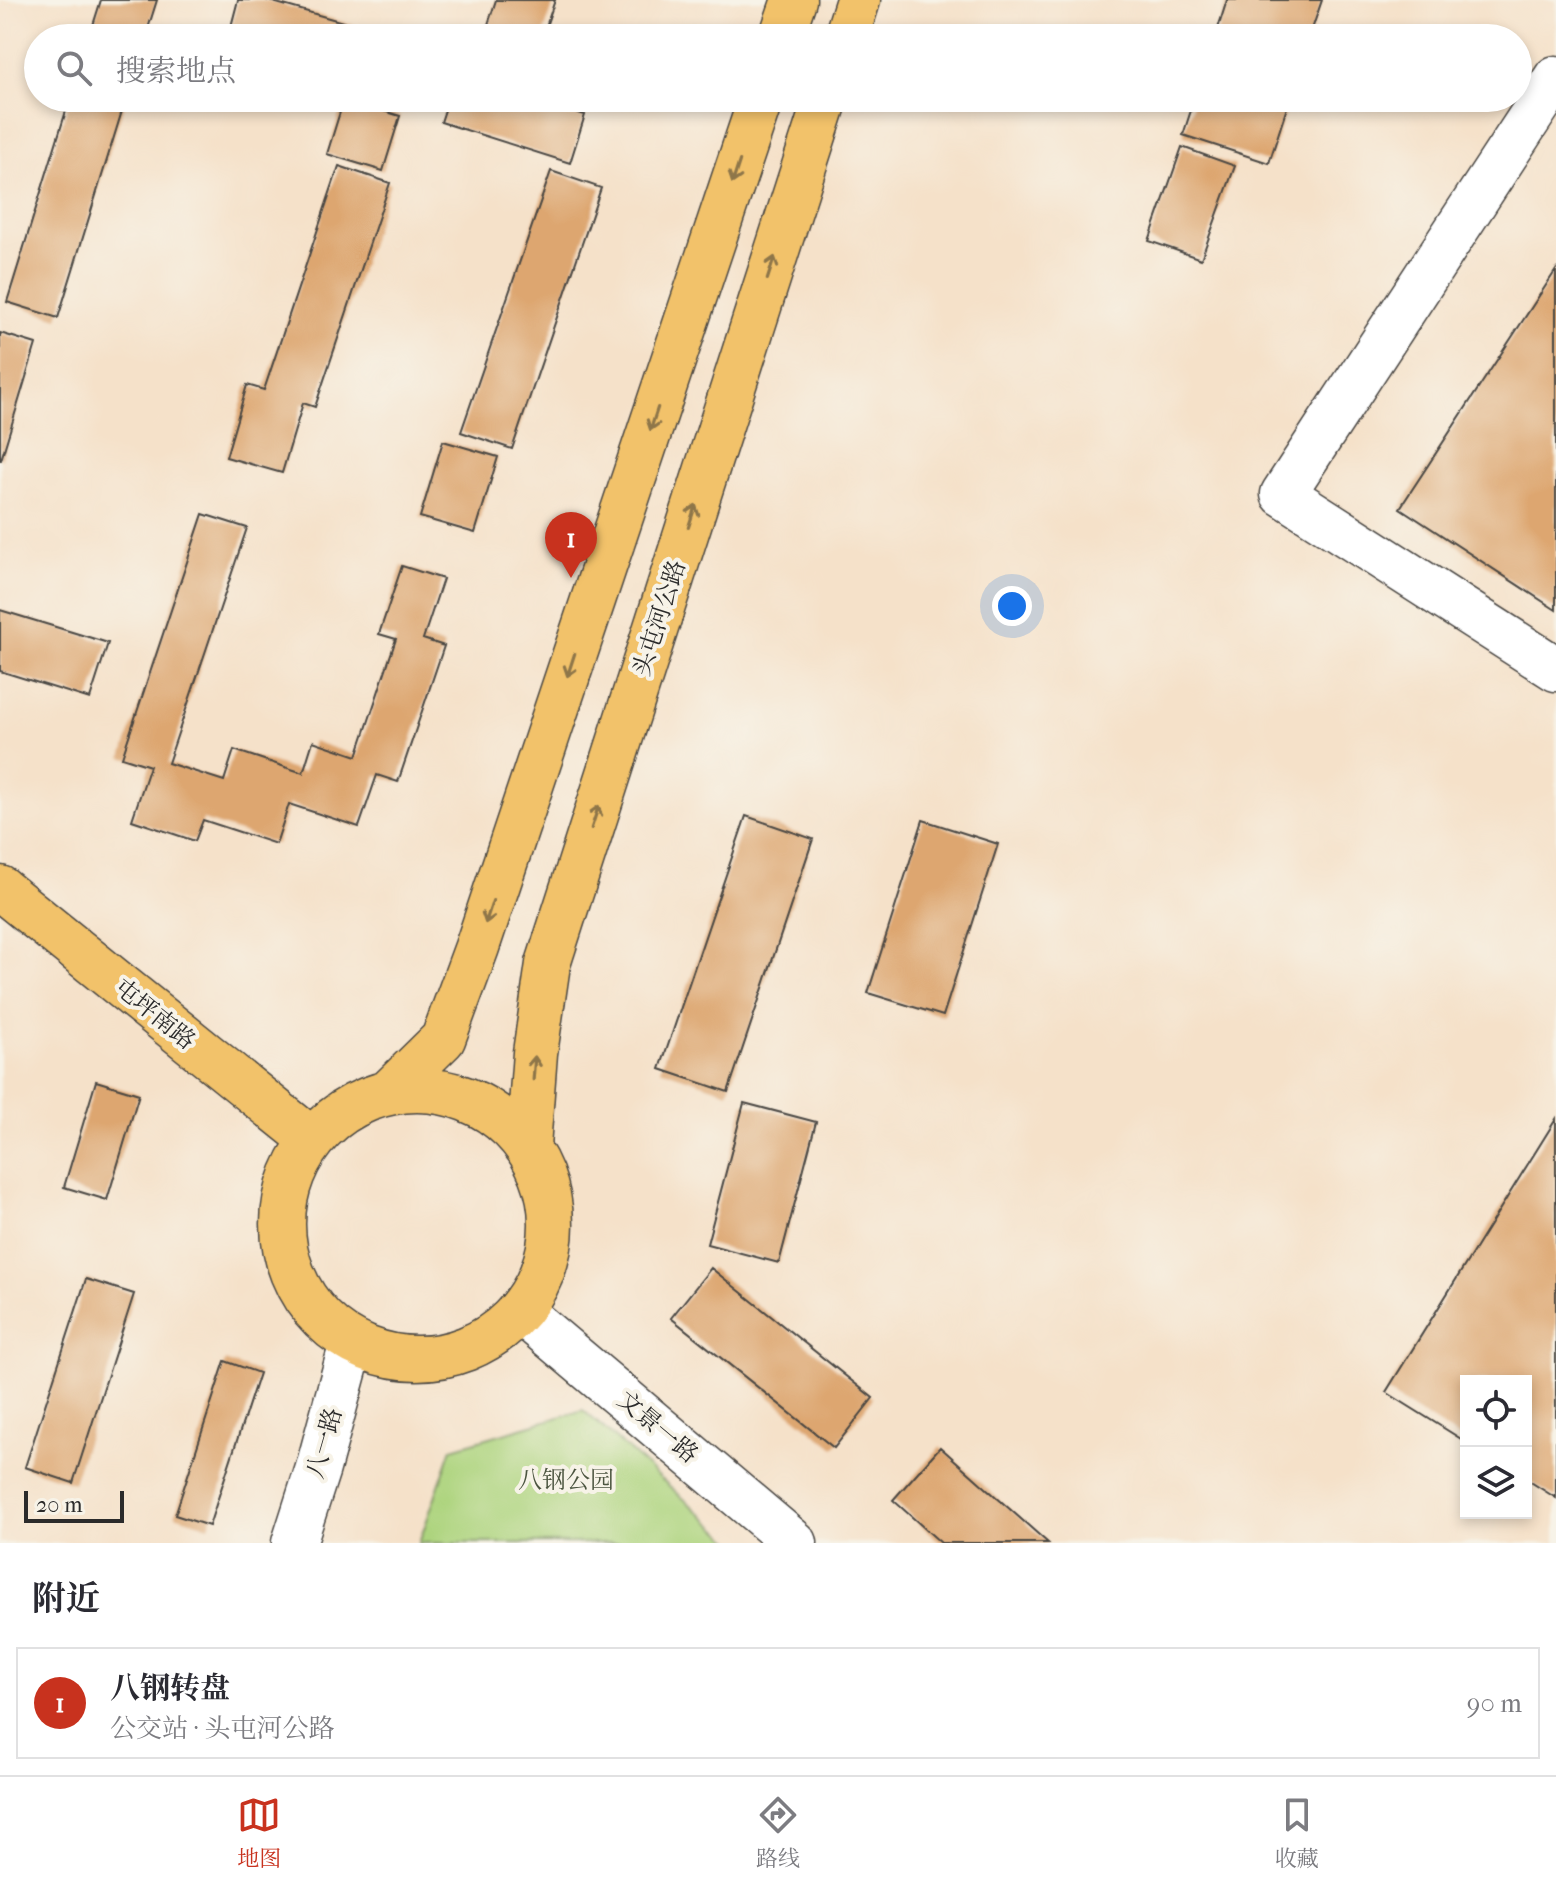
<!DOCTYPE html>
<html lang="zh">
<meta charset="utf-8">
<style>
:root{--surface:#fff;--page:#f7f7f7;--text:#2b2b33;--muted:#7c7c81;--line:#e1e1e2;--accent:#c8321e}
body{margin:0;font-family:"IM FELL French Canon","Noto Serif SC",serif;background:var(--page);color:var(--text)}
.controls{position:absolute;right:24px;bottom:24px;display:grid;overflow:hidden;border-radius:0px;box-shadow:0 4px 12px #0003}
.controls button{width:72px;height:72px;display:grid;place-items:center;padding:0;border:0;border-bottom:2px solid var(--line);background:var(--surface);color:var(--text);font:40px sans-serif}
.scale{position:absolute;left:24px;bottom:20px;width:100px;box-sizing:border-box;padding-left:8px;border:4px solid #2b2b2b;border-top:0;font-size:22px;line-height:28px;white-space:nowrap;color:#2b2b2b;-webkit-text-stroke:6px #f7f3e8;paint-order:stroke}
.you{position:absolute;left:1012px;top:606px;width:28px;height:28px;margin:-20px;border:6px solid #fff;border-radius:50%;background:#1a73e8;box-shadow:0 0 0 12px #1a73e833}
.badge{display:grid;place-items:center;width:52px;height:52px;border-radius:50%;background:var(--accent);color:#fff;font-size:26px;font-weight:700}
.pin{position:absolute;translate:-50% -66px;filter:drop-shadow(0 2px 4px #0008)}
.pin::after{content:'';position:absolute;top:42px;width:28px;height:24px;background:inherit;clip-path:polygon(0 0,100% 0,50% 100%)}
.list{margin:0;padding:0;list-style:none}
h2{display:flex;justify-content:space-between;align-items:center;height:104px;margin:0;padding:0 32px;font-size:34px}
h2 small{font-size:26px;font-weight:400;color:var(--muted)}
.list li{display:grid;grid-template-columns:52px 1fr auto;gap:24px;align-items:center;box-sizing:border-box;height:112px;margin:0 16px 16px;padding:0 16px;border:2px solid var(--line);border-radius:0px}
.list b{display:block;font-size:30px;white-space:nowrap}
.list p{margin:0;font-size:26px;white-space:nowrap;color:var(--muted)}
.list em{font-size:26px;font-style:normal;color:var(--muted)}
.icon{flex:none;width:44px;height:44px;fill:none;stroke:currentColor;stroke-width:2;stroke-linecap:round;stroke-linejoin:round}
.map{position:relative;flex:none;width:1556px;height:1543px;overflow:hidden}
.search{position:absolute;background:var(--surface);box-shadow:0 4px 12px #0003;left:24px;right:24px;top:24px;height:88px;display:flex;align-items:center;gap:20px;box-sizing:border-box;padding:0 28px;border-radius:44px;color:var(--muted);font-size:30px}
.sheet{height:232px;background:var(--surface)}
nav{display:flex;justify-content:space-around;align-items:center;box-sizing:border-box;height:112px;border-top:2px solid var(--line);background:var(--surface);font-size:22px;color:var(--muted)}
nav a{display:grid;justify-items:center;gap:4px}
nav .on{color:var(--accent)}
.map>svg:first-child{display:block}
.green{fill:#add47e;stroke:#6c8054;stroke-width:2}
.building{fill:#dda66f}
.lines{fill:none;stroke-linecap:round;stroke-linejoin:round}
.minor-casing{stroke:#494643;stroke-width:47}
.major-casing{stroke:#494643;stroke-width:47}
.minor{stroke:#fff;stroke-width:44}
.major{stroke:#f2c26a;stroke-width:44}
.oneway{stroke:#8e764a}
.labels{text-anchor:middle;stroke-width:8;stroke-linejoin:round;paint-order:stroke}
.street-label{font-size:24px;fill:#2b2b2b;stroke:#f7f3e8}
.park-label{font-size:24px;fill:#4c5540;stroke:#f7f3e8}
</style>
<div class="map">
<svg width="1556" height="1543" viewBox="0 0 1556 1543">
<rect width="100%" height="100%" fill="#f7f3e8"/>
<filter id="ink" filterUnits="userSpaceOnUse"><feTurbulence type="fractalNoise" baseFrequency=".0125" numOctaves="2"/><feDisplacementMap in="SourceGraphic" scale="16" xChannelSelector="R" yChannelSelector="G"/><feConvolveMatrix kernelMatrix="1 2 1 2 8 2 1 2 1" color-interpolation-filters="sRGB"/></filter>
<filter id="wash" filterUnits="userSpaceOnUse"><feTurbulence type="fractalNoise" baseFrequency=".006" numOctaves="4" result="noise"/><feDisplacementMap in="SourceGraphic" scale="32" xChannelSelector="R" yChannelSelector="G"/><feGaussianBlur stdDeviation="1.8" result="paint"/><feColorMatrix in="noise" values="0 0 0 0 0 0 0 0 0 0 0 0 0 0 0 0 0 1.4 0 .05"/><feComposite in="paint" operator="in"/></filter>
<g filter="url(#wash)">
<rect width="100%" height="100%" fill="#f5e1c9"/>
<path class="green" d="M583,1410L734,1543H419L452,1448Z"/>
<g id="blocks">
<path class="building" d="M101,0H157L145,38H89Z
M238,0H266L378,32L377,38H228Z
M496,0H555L542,38H496L485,34Z
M1227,0H1322L1309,38H1215Z
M70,98H126L58,318L7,302Z
M449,98H531L585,115L570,163L441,122Z
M1195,98H1290L1269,163L1183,135Z
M344,99L400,116L383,171L327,154Z
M1182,147L1235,166L1201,259L1149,241Z
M339,166L390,183L315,407L303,403L282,473L226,457L247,385L264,390Z
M551,171L601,188L512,449L461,432Z
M1556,270V610L1400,508Z
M0,333L36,344L1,460H0Z
M443,441L498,457L475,533L420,517Z
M203,514L247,528L168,763L224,781L234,750L303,773L313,741L357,756L396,639L379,634L402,566L443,579L423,639L444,646L398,782L377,775L359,827L289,804L276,844L203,820L195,841L132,820L150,766L122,757Z
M0,610L108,643L90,699L0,671Z
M746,816L813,839L728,1092L660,1069Z
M923,820L998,844L943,1016L868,993Z
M96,1081L139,1094L107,1200L64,1187Z
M744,1103L816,1122L779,1263L707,1244Z
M1556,1119V1498L1526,1479V1381H1466V1442L1386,1392Z
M711,1268L873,1398L834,1448L671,1318Z
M86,1279L134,1294L73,1483L25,1467Z
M225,1361L259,1373L209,1526L175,1515Z
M940,1447L1048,1543H941L893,1500Z"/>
</g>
</g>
<g filter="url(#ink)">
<use href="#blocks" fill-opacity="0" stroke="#494643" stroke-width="2"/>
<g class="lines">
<g class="minor-casing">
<path id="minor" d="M1556,78L1283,494L1556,669
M520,1311L795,1543
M294,1543L318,1468L352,1343"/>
</g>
<g class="major-casing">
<path id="major" d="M781,38L794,0
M846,38L858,0
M0,888L311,1139
M283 1224a134 134 0 1 1 268 0a134 134 0 1 1-268 0Z
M390,1091L443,1039L477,947L761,98
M528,1146L535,1053L548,964L826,98"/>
</g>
<use href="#minor" class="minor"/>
<use href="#major" class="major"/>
</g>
<defs><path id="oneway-shaft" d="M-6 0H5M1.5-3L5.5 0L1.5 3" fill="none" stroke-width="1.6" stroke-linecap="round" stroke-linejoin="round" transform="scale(2)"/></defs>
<g class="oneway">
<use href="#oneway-shaft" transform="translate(736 172) rotate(108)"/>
<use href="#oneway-shaft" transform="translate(771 268) rotate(-72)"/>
<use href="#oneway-shaft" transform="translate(654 419) rotate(108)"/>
<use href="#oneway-shaft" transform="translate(692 516) rotate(-72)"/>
<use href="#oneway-shaft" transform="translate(571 665) rotate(108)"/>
<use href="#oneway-shaft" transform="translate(595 817) rotate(-72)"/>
<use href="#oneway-shaft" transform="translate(489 912) rotate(108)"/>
<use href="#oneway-shaft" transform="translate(534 1068) rotate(-86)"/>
</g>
</g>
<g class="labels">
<g class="street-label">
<text transform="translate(659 618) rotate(-72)" y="8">头屯河公路</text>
<text transform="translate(155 1014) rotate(39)" y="8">屯坪南路</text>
<text transform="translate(658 1427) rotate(40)" y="8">文景一路</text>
<text transform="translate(324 1443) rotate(-74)" y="8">八一路</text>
</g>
<g class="park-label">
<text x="566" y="1488">八钢公园</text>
</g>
</g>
</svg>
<div class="controls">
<button><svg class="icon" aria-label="locate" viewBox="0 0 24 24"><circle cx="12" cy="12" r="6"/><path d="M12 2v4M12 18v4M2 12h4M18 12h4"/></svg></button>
<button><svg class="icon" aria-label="layers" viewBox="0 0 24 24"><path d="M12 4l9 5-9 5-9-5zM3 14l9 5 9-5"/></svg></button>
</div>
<div class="scale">20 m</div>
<div class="you"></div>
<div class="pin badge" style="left:571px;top:578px">1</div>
<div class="search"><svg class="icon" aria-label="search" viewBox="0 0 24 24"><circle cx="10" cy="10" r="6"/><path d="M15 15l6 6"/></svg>搜索地点</div>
</div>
<section class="sheet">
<h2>附近<small></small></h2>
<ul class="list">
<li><span class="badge">1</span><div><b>八钢转盘</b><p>公交站 · 头屯河公路</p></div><em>90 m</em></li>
</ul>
</section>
<nav>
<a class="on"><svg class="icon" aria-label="map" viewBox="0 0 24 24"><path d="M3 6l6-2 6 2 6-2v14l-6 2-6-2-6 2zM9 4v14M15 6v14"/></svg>地图</a>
<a><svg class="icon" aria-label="directions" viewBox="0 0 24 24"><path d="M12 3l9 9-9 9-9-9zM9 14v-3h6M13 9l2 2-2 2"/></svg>路线</a>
<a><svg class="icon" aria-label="saved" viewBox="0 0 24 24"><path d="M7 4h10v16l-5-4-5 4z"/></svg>收藏</a>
</nav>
